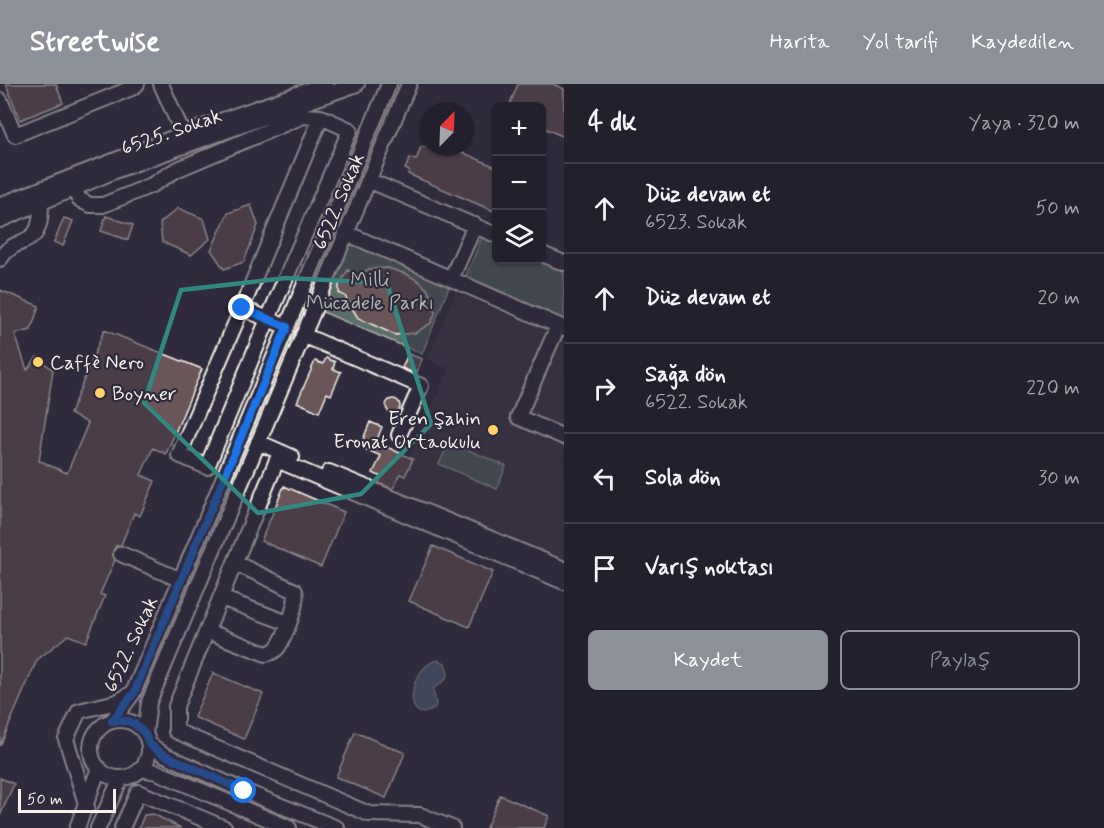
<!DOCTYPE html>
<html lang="tr">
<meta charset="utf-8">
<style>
:root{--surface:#23202e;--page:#2f2d3a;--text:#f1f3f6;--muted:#a3a3aa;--line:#403e4a;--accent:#8c9099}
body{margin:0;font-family:Mynerve,sans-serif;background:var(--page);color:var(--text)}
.controls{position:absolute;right:18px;top:18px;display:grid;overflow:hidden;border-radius:9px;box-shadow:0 2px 4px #0004}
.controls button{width:54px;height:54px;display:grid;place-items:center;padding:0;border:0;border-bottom:2px solid var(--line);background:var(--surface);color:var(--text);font:30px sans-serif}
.compass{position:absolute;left:420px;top:18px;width:54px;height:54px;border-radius:50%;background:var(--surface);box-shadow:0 2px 4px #0004;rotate:23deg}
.scale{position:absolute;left:18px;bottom:15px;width:98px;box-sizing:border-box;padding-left:6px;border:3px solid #f4f1e8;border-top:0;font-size:16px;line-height:21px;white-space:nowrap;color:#f4f1e8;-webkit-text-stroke:4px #2f2a3d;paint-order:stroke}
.stop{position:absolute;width:18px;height:18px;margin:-14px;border:4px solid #1a73e8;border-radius:50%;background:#fff}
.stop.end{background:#1a73e8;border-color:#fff;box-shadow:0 2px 6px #0008}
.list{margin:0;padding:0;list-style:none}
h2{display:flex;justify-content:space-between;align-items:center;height:78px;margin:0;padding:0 24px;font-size:26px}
h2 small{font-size:20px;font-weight:400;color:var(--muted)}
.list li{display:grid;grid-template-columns:39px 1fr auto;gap:18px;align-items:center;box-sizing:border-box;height:90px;padding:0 24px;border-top:2px solid var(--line)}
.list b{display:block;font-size:22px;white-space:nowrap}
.list p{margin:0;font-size:20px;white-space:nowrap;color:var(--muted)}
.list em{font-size:20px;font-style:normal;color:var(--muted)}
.actions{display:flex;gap:12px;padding:18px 24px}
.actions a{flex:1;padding:14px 0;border:2px solid var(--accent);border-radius:9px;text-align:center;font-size:21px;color:var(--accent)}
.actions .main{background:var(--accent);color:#fff}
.icon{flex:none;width:33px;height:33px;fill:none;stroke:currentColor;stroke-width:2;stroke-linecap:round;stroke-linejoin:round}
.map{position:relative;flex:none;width:564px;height:744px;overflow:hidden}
header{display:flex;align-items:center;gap:36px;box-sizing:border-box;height:84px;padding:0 30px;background:var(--accent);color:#fff}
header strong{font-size:28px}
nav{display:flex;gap:33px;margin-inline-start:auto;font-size:21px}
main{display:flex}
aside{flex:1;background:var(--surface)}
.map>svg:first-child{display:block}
.built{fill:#413845}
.green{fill:#5b6e67;stroke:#a8b0a8;stroke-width:1.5}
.water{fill:#566781;stroke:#959eaa;stroke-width:1.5}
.building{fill:#6b5759;stroke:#f4f1e8;stroke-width:1.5}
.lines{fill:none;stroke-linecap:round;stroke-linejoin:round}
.minor-casing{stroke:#f4f1e8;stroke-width:18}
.minor{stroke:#2f2a3d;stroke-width:14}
.route{stroke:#1a73e8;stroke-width:8}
.marked{fill:none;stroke:#318880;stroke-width:4.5;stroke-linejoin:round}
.poi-dot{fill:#ffd166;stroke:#2f2a3d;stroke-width:2}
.labels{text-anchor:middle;stroke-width:4.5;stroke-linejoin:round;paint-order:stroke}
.street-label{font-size:20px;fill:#f4f1e8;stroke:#2f2a3d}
.park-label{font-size:20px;fill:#afb6ae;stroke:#2f2a3d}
.poi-label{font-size:20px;fill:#f4f1e8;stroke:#2f2a3d;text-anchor:start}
</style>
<header>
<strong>Streetwise</strong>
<nav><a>Harita</a><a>Yol tarifi</a><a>Kaydedilen</a></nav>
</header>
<main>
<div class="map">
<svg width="564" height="744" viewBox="0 0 564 744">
<rect width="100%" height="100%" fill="#2f2a3d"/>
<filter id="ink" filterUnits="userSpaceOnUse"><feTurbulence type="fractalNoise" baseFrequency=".0167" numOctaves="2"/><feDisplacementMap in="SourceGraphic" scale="12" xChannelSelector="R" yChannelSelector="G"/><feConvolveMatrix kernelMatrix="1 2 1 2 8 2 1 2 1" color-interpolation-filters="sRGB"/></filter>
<g filter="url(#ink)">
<path class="built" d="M456,208L564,253V477L394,407L449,285L427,275Z"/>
<path class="green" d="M482,153L496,160V176H534L564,188V236L465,194Z
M348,156L450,201L422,270L318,226Z
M449,358L506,382L497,405L439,380Z"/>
<path class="water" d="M438,576L445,579L448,589L446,595L433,605C433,610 436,615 436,620C435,624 434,625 430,627C403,639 408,583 438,576Z"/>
<path class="building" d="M6,0H56L63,19L20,36Z
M518,0H553L564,5V53L542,43V22H509Z
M421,63H450L496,83V128L408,90L409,87L405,85L410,74L416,76Z
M251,121L258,141L244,178L224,185L211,166L228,129Z
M178,124L204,135L210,155L191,171L162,158L160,139Z
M106,132L133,141L128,156L101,147Z
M64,134L73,137L63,162L54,158Z
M388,184L406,190L419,197L428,206L435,229L431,239L415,249L395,251L358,234L345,212L339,209V201L348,186L357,192L369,185Z
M0,206L39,222L31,246L15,250L27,286L37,273L53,286L39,377L46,379V380L67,389L88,339L70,330L104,246L202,285L166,370L153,364L141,391L155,397L140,432L134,429L121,461L116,462L113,467L115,476L100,510L105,512L86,558L68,551L37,576L0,662Z
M408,270L422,275L416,290L402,284Z
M326,274L335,278L333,285L341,288L331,311L327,309L319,328L297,318L315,277L323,280Z
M386 322a7 7 0 1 1 14 0a7 7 0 1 1-14 0Z
M370,338L382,343L376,358L413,375L405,392L400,390L393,405L379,399L381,393L373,389L381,372L360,363Z
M284,402L344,428L321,483L261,457Z
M433,462L493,488L469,543L409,517Z
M213,589L263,610L244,655L194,633Z
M355,648L405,669L386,714L336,693Z
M0,694L14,700L0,732Z
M500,711L549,732L544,744H486Z
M153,730L181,744H139L144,731Z"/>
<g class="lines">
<g class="minor-casing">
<path id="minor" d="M161,0L183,50
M0,16L15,51L132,4L137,0
M368,96L496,151
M74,105L79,115L84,118L90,121H103L152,101L176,86L303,32L321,33
M0,121L183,50L326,0
M0,136L117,86L357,0
M346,149L564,244
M542,170L564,179
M0,175C18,147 42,170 41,118
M451,195L475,141
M242,224L179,371L207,383L268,235L242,224L321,33L350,46L268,235L287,243
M558,242L518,333L564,353
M303,251L421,302L399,351
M258,358L292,373
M329,388L564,485
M121,470L181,496
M221,514L288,539
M207,547L266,570C271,569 275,567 278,563C285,553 299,517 295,507L235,479
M91 665a29 29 0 1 1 58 0a29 29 0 1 1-58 0Z
M112,637L133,609L389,0
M145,650L149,618L409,0
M149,660L163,670L244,707L337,744
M141,685L157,688L289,744
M87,723L66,655L79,627L117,618L129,611
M77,744L99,684
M98,744L121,694
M122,744L138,708L225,744
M452,744L420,731L369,730L176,647V622L277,376L564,498"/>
</g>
<use href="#minor" class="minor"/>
</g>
</g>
<g class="lines" filter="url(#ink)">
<path class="route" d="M242,224L287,243L134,609L112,637H128L135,640L145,650L149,660L163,670L244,707"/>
</g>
<path d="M0 0H564V744H0ZM286,194L387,199L431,340L361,410L258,429L144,319L181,206Z" fill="#2f2a3d" fill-opacity=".55" fill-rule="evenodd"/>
<path class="marked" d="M286,194L387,199L431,340L361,410L258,429L144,319L181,206Z"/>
<g class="poi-dot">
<circle cx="38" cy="278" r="6"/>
<circle cx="100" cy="309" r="6"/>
<circle cx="493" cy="346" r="6"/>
</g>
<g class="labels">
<g class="street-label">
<text transform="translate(171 47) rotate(-19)" y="7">6525. Sokak</text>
<text transform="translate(338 117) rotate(-67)" y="7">6522. Sokak</text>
<text transform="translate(130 560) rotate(-65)" y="7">6522. Sokak</text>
</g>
<g class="park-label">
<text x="370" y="202">Milli<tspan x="370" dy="23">Mücadele Parkı</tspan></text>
</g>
<g class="poi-label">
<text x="50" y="285">Caffè Nero</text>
<text x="112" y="316">Boyner</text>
<text x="481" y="341" text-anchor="end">Eren Şahin<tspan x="481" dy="23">Eronat Ortaokulu</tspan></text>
</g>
</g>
</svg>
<div class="controls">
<button>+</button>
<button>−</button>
<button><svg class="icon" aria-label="layers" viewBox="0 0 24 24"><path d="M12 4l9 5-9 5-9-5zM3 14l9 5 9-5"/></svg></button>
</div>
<svg class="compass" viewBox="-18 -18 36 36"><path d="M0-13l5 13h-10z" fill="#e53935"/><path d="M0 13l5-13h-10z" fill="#a3a3aa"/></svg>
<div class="scale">50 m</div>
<div class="stop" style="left:244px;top:707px"></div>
<div class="stop end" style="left:242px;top:224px"></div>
</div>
<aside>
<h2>4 dk<small>Yaya · 320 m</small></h2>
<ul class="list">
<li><svg class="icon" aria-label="ahead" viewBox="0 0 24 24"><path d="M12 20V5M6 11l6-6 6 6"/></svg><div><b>Düz devam et</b><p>6523. Sokak</p></div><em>50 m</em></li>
<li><svg class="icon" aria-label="ahead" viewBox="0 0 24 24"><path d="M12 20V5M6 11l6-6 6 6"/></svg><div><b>Düz devam et</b></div><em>20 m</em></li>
<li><svg class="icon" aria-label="right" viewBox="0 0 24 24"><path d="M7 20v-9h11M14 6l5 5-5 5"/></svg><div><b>Sağa dön</b><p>6522. Sokak</p></div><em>220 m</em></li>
<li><svg class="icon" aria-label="left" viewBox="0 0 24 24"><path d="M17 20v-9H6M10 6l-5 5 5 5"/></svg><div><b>Sola dön</b></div><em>30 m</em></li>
<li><svg class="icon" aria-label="arrive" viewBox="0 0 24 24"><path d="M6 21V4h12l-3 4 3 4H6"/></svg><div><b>Varış noktası</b></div></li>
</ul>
<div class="actions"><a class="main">Kaydet</a><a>Paylaş</a></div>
</aside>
</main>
